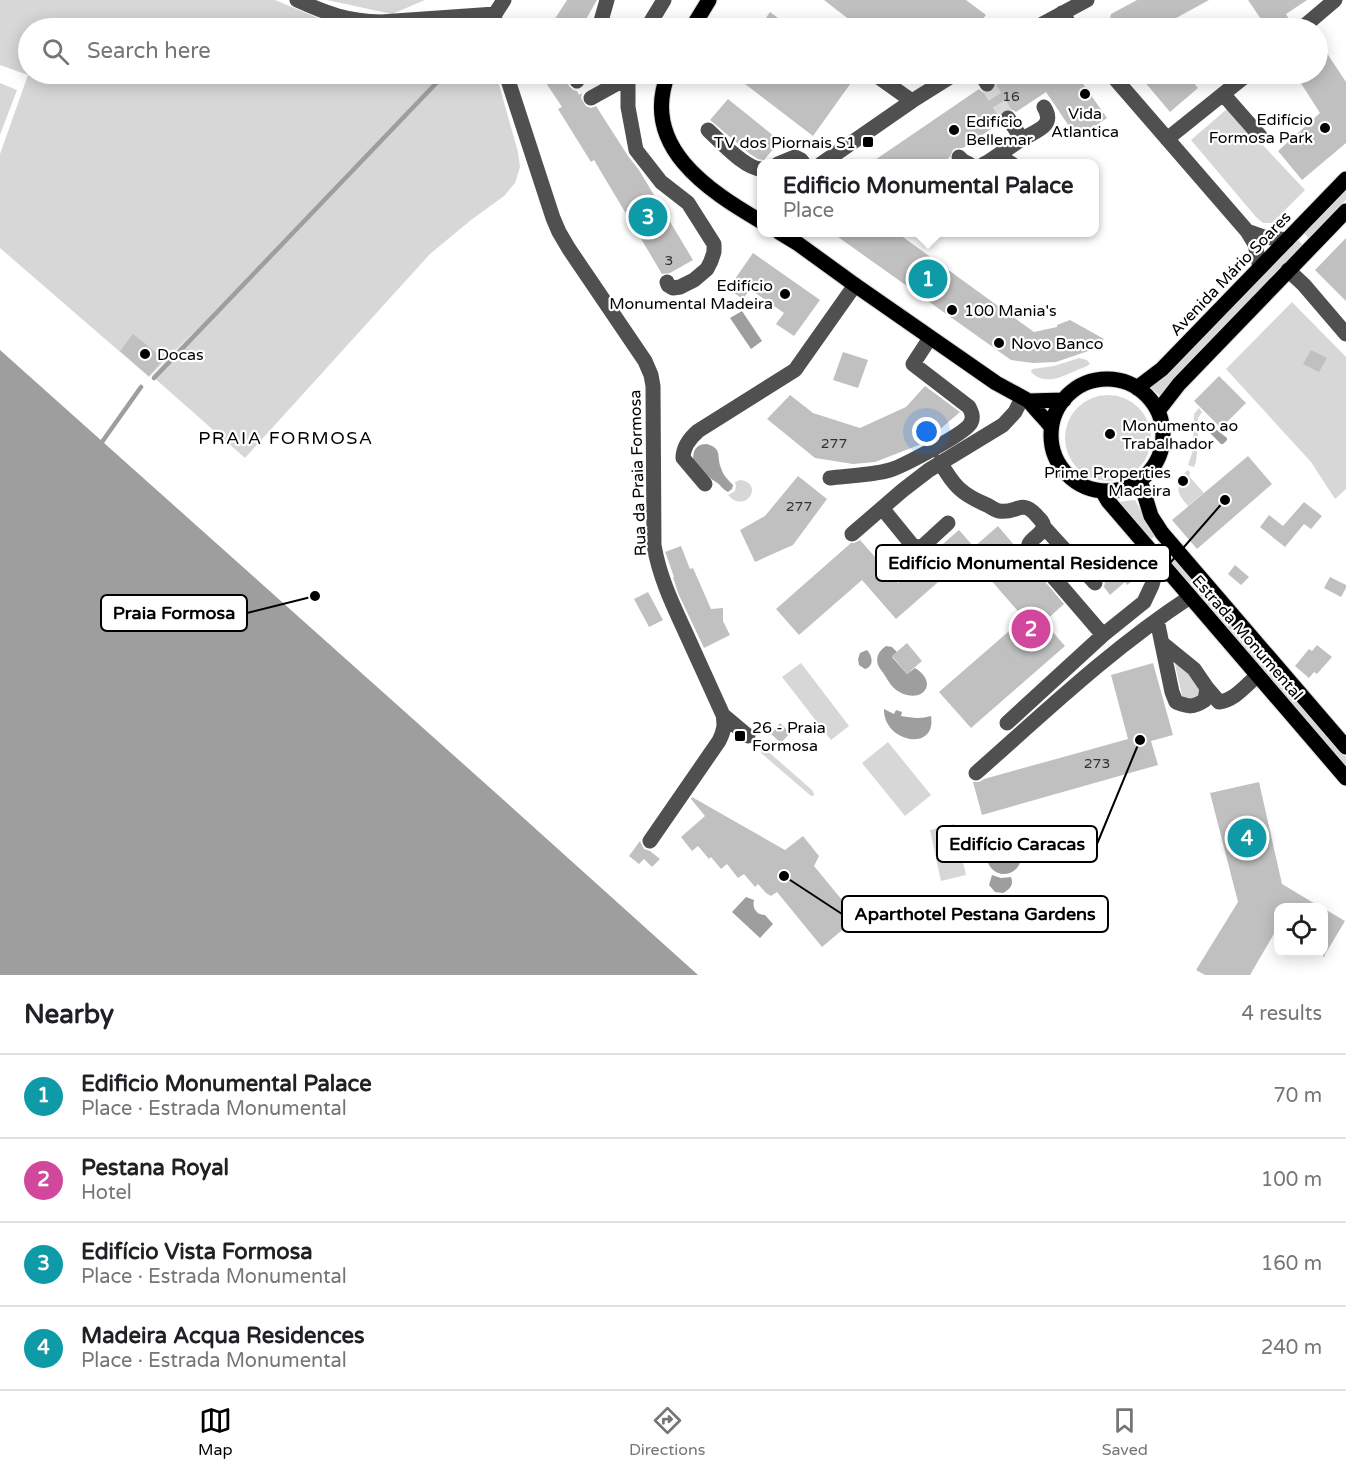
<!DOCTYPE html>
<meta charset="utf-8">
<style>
:root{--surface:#fff;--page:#f6f6f6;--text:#202124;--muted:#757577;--line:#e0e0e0;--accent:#000}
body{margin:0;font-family:"Varela Round",sans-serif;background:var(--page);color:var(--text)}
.controls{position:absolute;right:18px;bottom:18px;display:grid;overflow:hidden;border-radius:12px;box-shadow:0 3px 15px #0003}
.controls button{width:54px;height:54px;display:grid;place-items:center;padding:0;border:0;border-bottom:2px solid var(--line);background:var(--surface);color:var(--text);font:30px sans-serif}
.you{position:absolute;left:927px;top:432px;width:21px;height:21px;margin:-15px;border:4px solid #fff;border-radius:50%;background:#1a73e8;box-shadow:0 0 0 9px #1a73e833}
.badge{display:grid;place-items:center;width:39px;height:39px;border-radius:50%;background:var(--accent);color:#fff;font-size:20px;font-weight:700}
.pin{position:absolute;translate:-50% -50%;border:3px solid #fff;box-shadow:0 2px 6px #0006}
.popup{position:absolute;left:757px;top:159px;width:342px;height:78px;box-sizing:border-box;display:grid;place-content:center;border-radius:12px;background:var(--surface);filter:drop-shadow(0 2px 4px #0005);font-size:20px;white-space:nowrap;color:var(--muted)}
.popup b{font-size:22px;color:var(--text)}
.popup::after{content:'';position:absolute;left:50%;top:100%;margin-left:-12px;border:12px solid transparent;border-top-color:var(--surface)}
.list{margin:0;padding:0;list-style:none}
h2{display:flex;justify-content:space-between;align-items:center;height:78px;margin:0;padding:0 24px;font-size:26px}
h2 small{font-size:20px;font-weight:400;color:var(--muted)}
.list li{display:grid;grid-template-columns:39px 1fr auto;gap:18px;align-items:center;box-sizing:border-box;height:84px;padding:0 24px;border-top:2px solid var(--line)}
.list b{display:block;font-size:22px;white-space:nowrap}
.list p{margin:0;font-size:20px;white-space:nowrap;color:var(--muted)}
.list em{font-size:20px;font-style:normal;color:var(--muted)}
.icon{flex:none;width:33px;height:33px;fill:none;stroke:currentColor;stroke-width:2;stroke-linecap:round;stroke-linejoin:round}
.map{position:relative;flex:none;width:1346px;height:975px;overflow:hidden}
.search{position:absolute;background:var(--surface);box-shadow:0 3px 15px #0003;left:18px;right:18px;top:18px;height:66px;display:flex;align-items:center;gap:15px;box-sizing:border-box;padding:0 21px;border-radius:33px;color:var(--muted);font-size:22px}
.sheet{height:414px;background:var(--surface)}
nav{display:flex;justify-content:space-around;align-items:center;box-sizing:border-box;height:84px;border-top:2px solid var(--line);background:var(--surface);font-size:16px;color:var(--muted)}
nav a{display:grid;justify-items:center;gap:3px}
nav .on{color:var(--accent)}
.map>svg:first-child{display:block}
.green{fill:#d7d7d7}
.water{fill:#9e9e9e}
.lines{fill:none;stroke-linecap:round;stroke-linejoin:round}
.stream{stroke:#9e9e9e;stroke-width:4.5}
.building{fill:#c0c0c0}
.minor-tunnel{stroke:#d9d9d9;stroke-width:15;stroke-dasharray:15 8;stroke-linecap:butt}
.major-casing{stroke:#dbdbdb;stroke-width:17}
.minor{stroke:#505050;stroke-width:15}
.major{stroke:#000;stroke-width:15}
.poi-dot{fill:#000;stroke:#fff;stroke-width:2}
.labels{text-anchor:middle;stroke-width:4.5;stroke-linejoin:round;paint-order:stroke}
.number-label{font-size:14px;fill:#303030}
.poi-label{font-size:16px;fill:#000;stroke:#fff;text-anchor:start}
.street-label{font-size:16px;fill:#000;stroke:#fff}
.neighbourhood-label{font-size:18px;letter-spacing:1.5px;fill:#000;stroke:#fff}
.leader{fill:none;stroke:#000;stroke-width:2}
.callout-dot{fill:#000;stroke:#fff;stroke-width:2}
.callout{fill:#fff;stroke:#000;stroke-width:2}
.callout-label{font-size:18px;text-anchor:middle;font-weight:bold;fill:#000}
</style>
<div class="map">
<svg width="1346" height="975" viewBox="0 0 1346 975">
<rect width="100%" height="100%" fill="#fff"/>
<path class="green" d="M0,0H275L342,28H28V74H496L518,152L520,167L515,183L504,196L471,220L430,254L245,458L152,376L198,327L149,377L0,248V154L28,75L0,65Z
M327,0H425L392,14Z
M0,83L17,90L0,135Z
M1228,108L1305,190L1272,223H1263L1256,217L1191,140Z
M1346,190V200L1309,238L1304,233Z
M1298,240L1303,245L1173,379L1161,397L1150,387L1165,377Z
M1292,302L1346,357V489L1335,499L1311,462L1226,369Z
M1079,358L1087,360L1090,364C1086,367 1082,368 1077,370C1062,377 1045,386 1031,372L1032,369L1054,366Z
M1065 438a43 43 0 1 1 86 0a43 43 0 1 1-86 0Z
M1199,408L1202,412L1198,418V444L1196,462L1194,467L1188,465L1193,450L1194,414Z
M1187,470L1190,472L1189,476L1204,493L1188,506C1174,490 1177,488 1187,470Z
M740,480C765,483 746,515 728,495L735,491L736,486L735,482Z
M1135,500L1147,523L1156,535L1150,540L1117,502Z
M1160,541L1346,757V768L1155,546Z
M1173,656L1203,687L1202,700L1183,699Z
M801,663L849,726L831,740L782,677Z
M888,742L931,795L905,816L862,763Z
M763,747L812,790L814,794L813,796H811L761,753L760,748Z
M954,824L966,875L941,881L930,830Z"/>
<path class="water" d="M742,311L762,341L751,349L730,318Z
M0,350L507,803L698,975H0Z
M1213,427L1227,438V440L1223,444H1221L1209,432Z
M707,444C723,449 716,456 721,468C723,475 728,480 733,485L732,489L728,492C723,490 721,485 716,482C706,476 700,468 693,460C693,450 696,444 707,444Z
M886,646L892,647L897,652L892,657L907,674L915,668C942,685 918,707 895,689C889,684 886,676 881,670C874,661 877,652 886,646Z
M867,650C873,657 874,666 865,669L859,665L858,659L860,653Z
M884,709L894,714L896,710L902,712L901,716C912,718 921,719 931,716C937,753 883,742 884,709Z
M987 857a17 17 0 1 1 34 0a17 17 0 1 1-34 0Z
M992,875L1001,878L1011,877C1014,885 1010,889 1003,893L995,892L989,885Z
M746,897L754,900C752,909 757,915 765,915L773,924L760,938L732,912Z"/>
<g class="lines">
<path class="stream" d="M154,378L445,74
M102,442L141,387"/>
</g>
<path class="building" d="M567,0H597L581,28H549Z
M824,0H966L986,15L975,28H860Z
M1137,0H1209L1158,28H1108L1111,14Z
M1248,0H1307L1286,14L1289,19L1274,28H1267Z
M770,12L791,28H759Z
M1317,38L1346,82V143L1302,180L1278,151L1320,113L1295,74H1317Z
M540,74H569L567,82L569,86L573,90L577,91L579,95L582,93L581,98L586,106L591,108L596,106L628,156L639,170L693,260L670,273L662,274L594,160L591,162L558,109L562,107Z
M732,74H844L853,80L813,136Z
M1002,74H1076L1107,118L1077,138L1046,92L1016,112L1013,110L1008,108L1002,110L998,118L1000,123L963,148H957L953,150L950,157L940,164H869L979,89L982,92L987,94L992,92L997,84L995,79Z
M1138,74H1186L1198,88L1170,112Z
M728,99L780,141L764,160L758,159L750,154L710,120Z
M831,232H896L1034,332L1057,327V325L1070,320L1104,339L1097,343V348L1056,362L1033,363L1011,360Z
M1346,238V301L1315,270Z
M753,253L820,300L794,336L776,324L784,313L750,289L743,299L728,289Z
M133,334L164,359L149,376L120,351Z
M1311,350L1327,358L1319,372L1303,364Z
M843,352L868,360L858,388L833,380Z
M1219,376L1246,403L1221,428L1194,401Z
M925,386L960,412L924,443L875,462L853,464L815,458L767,419L790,395L813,413L860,428L906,407Z
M1248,456L1272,484L1197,549L1172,520Z
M798,476L827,499L793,545L755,562L740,530L765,516Z
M1304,502L1322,516L1311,529L1304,524L1285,547L1260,527L1269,515L1283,526Z
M998,526L1064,604L1044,622L1065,646L971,728L939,692L1024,618L969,555L896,619L862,580L799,635L776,609L851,543H854L860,540L898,583L959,530L974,547Z
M681,546L690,569L693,568L711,609L723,608V621L730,635L704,648L678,593L673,577H674L666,554L665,552Z
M1122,561L1136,578L1127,585L1125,582L1110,595L1104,587L1105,582L1103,577Z
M1235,565L1249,577L1241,585L1228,574Z
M1330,577L1346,585V588L1341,597L1324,588Z
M648,592L663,620L649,627L634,599Z
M907,643L922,661L907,674L892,656Z
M1317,645L1332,657L1317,674L1314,672L1309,678L1295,666L1309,649L1312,651Z
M1153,663L1173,735L1151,741L1158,765L982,815L973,782H979L984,779L1128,739L1111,675Z
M780,723L790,733L781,743L771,734Z
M1259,782L1282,884L1322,908H1278V927L1250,975H1205L1196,970L1238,902L1210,793Z
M692,797L785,850L803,836L819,856L814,866L861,923L852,931L847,926L822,947L777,892L771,896L766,893L758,884L755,887L744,874L738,878L727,864L721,869L711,857L709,859L698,846L692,851L681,837L705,816L691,799Z
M640,841L644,849L650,851L660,859L652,867L644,859L639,864L629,856Z
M1323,908L1345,921L1323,958Z"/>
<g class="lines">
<path class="minor-tunnel" d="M987,84L1008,118"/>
<g class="major-casing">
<path id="major" d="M692,28L709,0
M668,74C640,146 707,190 762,222
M779,232L797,243L855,285L996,383L1029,401L1064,400
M1051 435a56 56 0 1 1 112 0a56 56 0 1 1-112 0Z
M1137,388L1162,369L1346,179
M1029,401C1036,411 1045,418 1051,427
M1158,411L1179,384L1346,211
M1140,480L1151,516L1162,533L1346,747
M1102,491L1108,501L1346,778"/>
</g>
<path class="minor" d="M297,0C328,14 347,21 381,22L495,14
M1062,13L1072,28
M494,28L495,14L504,0
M599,28L607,0
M647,28L664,0
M1035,28L1087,0
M1302,28L1335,0
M506,74L553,218L559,232L569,249L645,361L651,375L653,386L654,545C659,575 671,601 684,629C697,658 710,686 723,715C725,725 724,731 719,741L650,841
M628,74V107L636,150L661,182L688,203L714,244V252L711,261L707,269L694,280L680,287L673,288L668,285L667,282
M874,74L912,101
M981,74L987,84
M1111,74L1247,231L1255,244L1260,268
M577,81L580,74
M1223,94L1260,136
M591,98L627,78
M708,130C720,141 746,170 762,169
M1022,139C1036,131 1056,126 1044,107
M1167,139L1248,74
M998,155L1012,164
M959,157L963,161L969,164
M778,164L795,157L801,160L804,164
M821,164L912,101L955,74
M984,164L988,162L1022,139L1008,118
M1247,231L1264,237L1287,240
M1288,270L1304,285L1346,334
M940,462C954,486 961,494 987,505C991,507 995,510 999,511C1017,514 1022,498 1037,516C1041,520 1043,522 1044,527C1041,535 1033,537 1029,544L1030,550L1103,635
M830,478C848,476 873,475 890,470C903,466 964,434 970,424C974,418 972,413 969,407L913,364L930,338
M705,484L683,458C683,447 690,438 698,431L795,370L855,285
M882,508L913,546L919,547L923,546L948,523
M1044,527L1095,583
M852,534L903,490L929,470L1003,425L1015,412L1022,398
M1157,620L1172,692L1176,702C1189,707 1193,708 1205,700L1207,688L1194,669L1162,643
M1207,688L1219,702C1235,700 1246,685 1257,676
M723,715L748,736
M1007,723L1103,635L1144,602L1152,585L1159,561
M976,773C1045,712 1112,648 1190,597"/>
<use href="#major" class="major"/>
</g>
<g class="poi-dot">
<circle cx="1085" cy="94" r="6"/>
<circle cx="1325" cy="128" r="6"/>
<circle cx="954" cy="130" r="6"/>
<rect x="862" y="136" width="12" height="12" rx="3"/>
<circle cx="785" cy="294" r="6"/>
<circle cx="952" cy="310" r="6"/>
<circle cx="999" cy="343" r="6"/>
<circle cx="145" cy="354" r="6"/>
<circle cx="1110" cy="434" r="6"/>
<circle cx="1183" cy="481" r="6"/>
<rect x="734" y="730" width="12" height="12" rx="3"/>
</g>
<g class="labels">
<g class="number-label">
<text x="1011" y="101">16</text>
<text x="669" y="265">3</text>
<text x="834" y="448">277</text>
<text x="799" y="511">277</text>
<text x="1097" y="768">273</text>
</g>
<g class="poi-label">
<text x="1085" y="119" text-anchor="middle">Vida<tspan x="1085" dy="18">Atlantica</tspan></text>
<text x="1313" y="125" text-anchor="end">Edifício<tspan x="1313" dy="18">Formosa Park</tspan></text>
<text x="966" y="127">Edifício<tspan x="966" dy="18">Bellemar</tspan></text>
<text x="856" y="148" text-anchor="end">TV dos Piornais S1</text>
<text x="773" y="291" text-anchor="end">Edifício<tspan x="773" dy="18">Monumental Madeira</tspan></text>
<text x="964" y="316">100 Mania's</text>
<text x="1011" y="349">Novo Banco</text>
<text x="157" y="360">Docas</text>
<text x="1122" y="431">Monumento ao<tspan x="1122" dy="18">Trabalhador</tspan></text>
<text x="1171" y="478" text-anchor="end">Prime Properties<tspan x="1171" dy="18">Madeira</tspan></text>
<text x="752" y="733">26 - Praia<tspan x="752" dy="18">Formosa</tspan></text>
</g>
<g class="street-label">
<text transform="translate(1230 273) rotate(-46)" y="6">Avenida Mário Soares</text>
<text transform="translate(637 473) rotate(-92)" y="6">Rua da Praia Formosa</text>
<text transform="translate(1248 637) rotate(49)" y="6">Estrada Monumental</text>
</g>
<g class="neighbourhood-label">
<text x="286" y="444">PRAIA FORMOSA</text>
</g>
</g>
<path class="leader" d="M1225 500L1170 563M315 596L247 613M1140 740L1097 844M784 876L842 914"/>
<g class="callout-dot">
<circle cx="1225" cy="500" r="6"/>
<circle cx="315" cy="596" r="6"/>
<circle cx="1140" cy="740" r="6"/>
<circle cx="784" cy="876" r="6"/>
</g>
<g class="callout">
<rect x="876" y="545" width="294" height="36" rx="6"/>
<rect x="101" y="595" width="146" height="36" rx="6"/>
<rect x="937" y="826" width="160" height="36" rx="6"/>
<rect x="842" y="896" width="266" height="36" rx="6"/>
</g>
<g class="callout-label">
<text x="1023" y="569">Edifício Monumental Residence</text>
<text x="174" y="619">Praia Formosa</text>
<text x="1017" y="850">Edifício Caracas</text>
<text x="975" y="920">Aparthotel Pestana Gardens</text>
</g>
</svg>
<div class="controls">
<button><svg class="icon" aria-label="locate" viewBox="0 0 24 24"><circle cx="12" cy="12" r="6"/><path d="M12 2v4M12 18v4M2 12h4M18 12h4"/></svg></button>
</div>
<div class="you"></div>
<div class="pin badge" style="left:928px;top:279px;background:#0f9aa8">1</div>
<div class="popup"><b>Edificio Monumental Palace</b>Place</div>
<div class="pin badge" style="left:1031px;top:629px;background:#d1479c">2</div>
<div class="pin badge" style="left:648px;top:217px;background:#0f9aa8">3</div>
<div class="pin badge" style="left:1247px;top:838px;background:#0f9aa8">4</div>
<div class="search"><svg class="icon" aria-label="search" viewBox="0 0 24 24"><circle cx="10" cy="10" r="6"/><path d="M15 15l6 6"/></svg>Search here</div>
</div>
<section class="sheet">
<h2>Nearby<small>4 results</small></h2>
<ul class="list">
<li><span class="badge" style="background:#0f9aa8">1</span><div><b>Edificio Monumental Palace</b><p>Place · Estrada Monumental</p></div><em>70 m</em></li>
<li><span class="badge" style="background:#d1479c">2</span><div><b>Pestana Royal</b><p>Hotel</p></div><em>100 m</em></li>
<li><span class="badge" style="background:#0f9aa8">3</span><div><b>Edifício Vista Formosa</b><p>Place · Estrada Monumental</p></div><em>160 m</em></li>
<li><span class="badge" style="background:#0f9aa8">4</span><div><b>Madeira Acqua Residences</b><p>Place · Estrada Monumental</p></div><em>240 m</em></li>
</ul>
</section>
<nav>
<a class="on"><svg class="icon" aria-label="map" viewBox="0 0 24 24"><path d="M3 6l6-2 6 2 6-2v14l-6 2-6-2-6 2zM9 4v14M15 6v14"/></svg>Map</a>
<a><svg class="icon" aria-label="directions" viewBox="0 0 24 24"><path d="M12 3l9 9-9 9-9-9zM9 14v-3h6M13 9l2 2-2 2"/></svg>Directions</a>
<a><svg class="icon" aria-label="saved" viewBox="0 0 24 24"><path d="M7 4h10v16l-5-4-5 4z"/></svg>Saved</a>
</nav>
